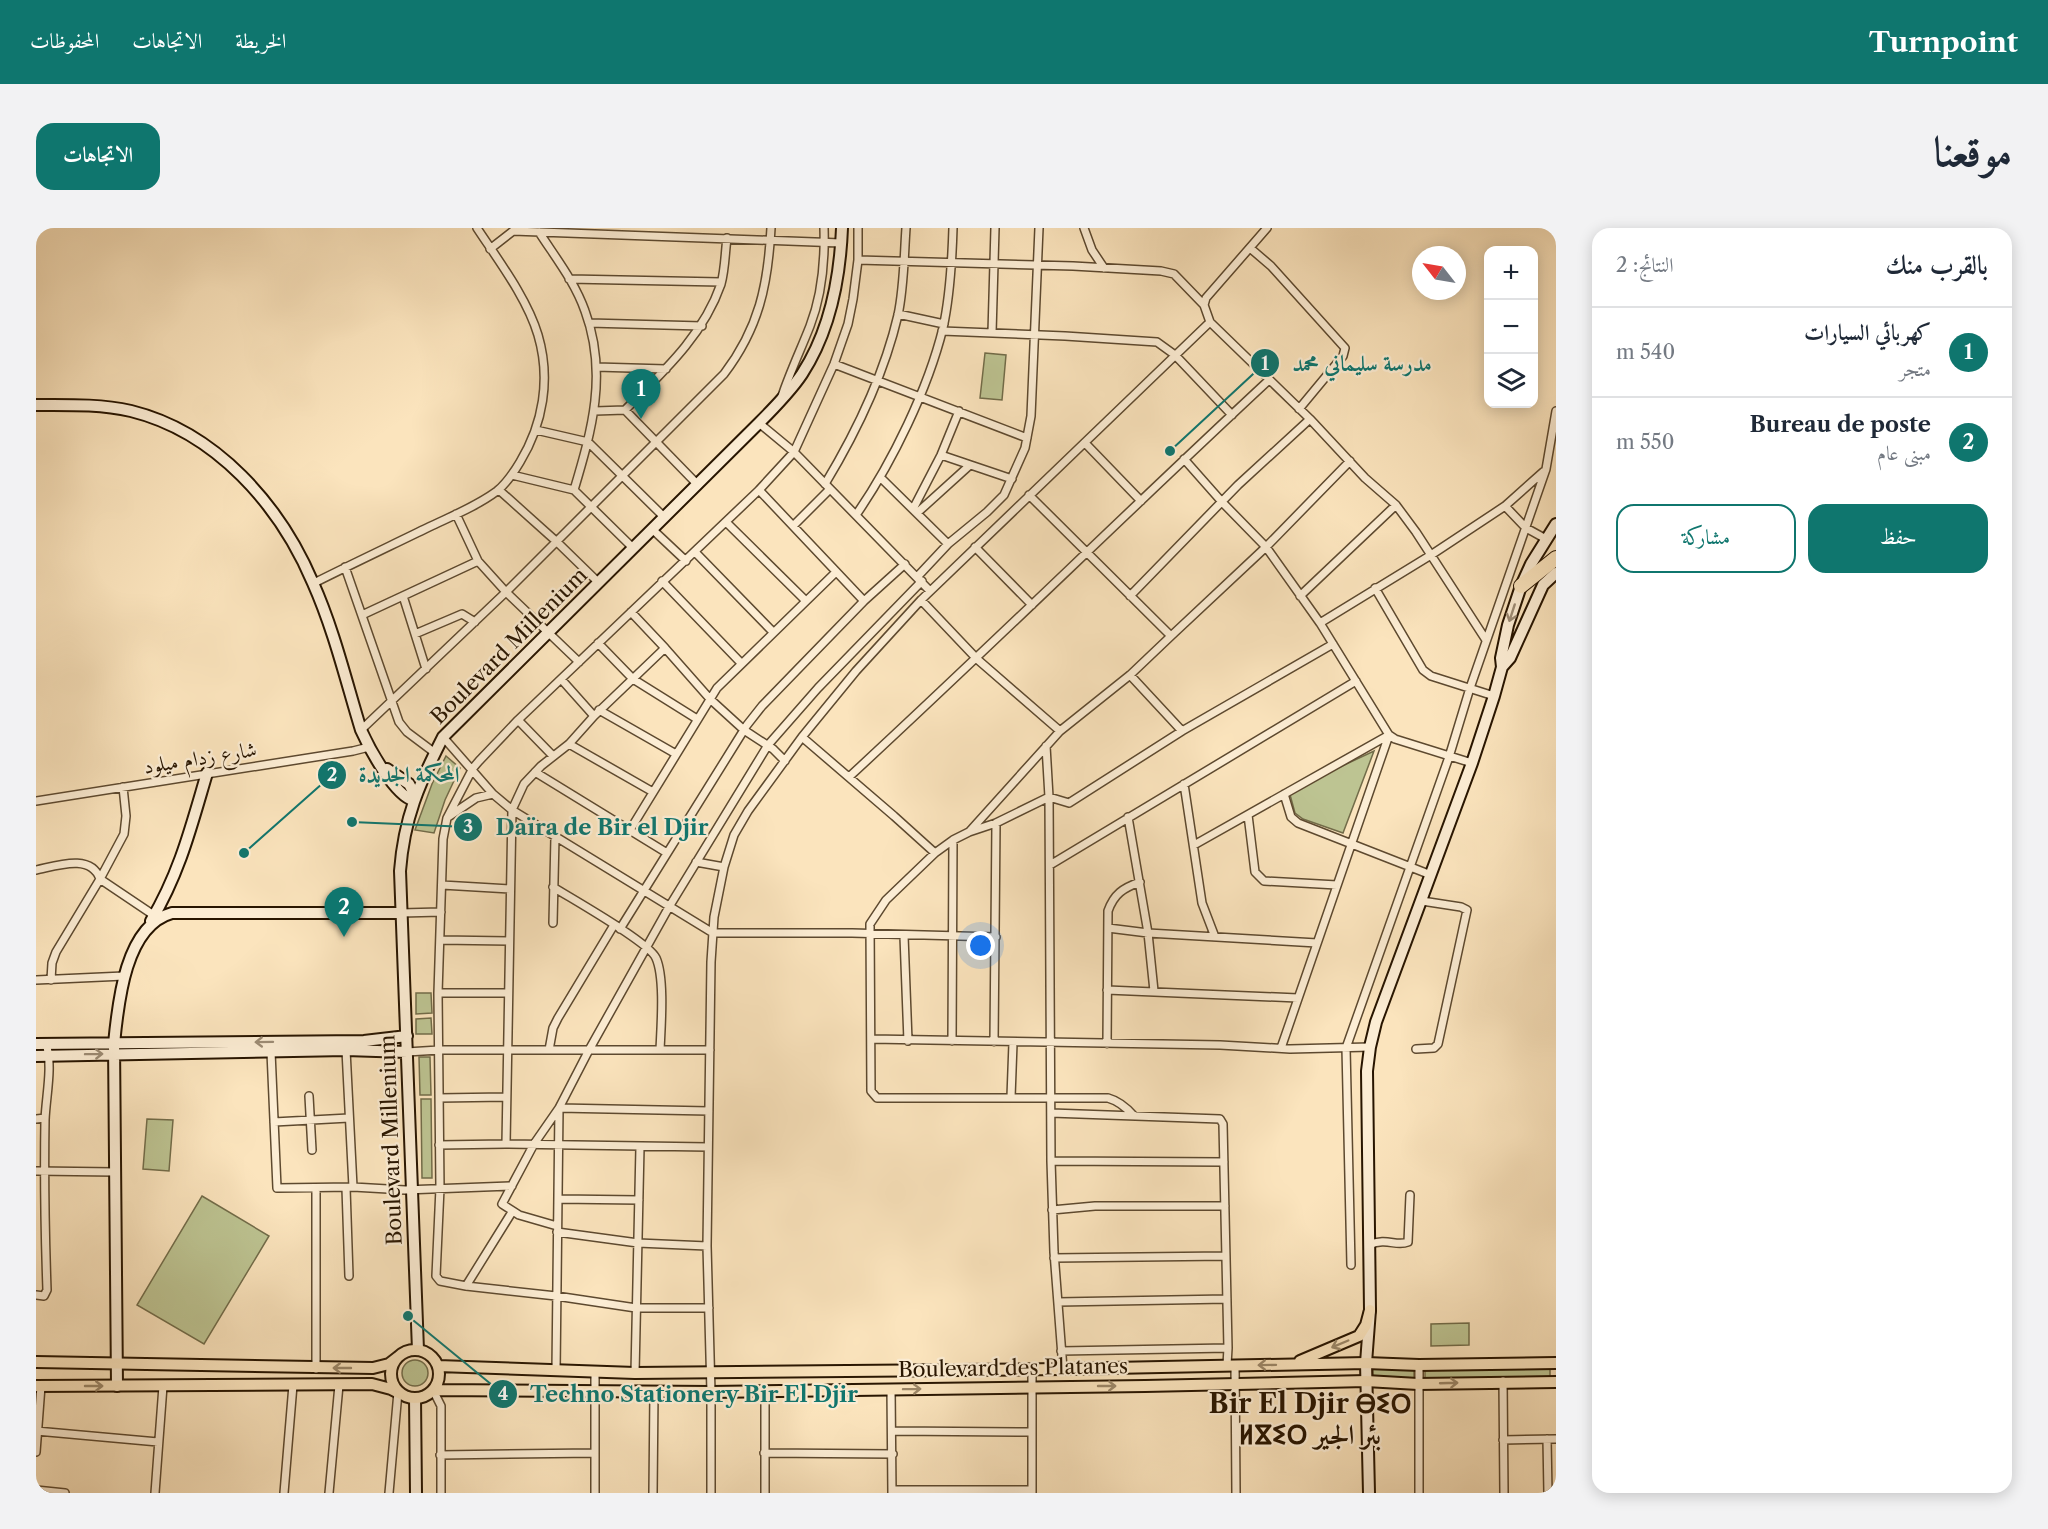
<!DOCTYPE html>
<html lang="ar">
<meta charset="utf-8">
<style>
:root{--surface:#fff;--page:#f2f2f3;--text:#1f2937;--muted:#747a83;--line:#e0e1e3;--accent:#0f766e}
body{margin:0;font-family:"Libre Caslon Text",Amiri,"Noto Sans Tifinagh",serif;background:var(--page);color:var(--text);direction:rtl}
.controls{position:absolute;right:18px;top:18px;display:grid;overflow:hidden;border-radius:12px;box-shadow:0 3px 15px #0003}
.controls button{width:54px;height:54px;display:grid;place-items:center;padding:0;border:0;border-bottom:2px solid var(--line);background:var(--surface);color:var(--text);font:30px sans-serif}
.compass{position:absolute;left:1376px;top:18px;width:54px;height:54px;border-radius:50%;background:var(--surface);box-shadow:0 3px 15px #0003;rotate:301deg}
.you{position:absolute;left:945px;top:718px;width:21px;height:21px;margin:-15px;border:4px solid #fff;border-radius:50%;background:#1a73e8;box-shadow:0 0 0 9px #1a73e833}
.badge{display:grid;place-items:center;width:39px;height:39px;border-radius:50%;background:var(--accent);color:#fff;font-size:20px;font-weight:700}
.pin{position:absolute;translate:-50% -50px;filter:drop-shadow(0 2px 3px #0008)}
.pin::after{content:'';position:absolute;top:32px;width:21px;height:18px;background:inherit;clip-path:polygon(0 0,100% 0,50% 100%)}
.list{margin:0;padding:0;list-style:none}
h2{display:flex;justify-content:space-between;align-items:center;height:78px;margin:0;padding:0 24px;font-size:26px}
h2 small{font-size:20px;font-weight:400;color:var(--muted)}
.list li{display:grid;grid-template-columns:39px 1fr auto;gap:18px;align-items:center;box-sizing:border-box;height:90px;padding:0 24px;border-top:2px solid var(--line)}
.list b{display:block;font-size:22px;white-space:nowrap}
.list p{margin:0;font-size:20px;white-space:nowrap;color:var(--muted)}
.list em{font-size:20px;font-style:normal;color:var(--muted)}
.actions{display:flex;gap:12px;padding:18px 24px}
.actions a{flex:1;padding:14px 0;border:2px solid var(--accent);border-radius:18px;text-align:center;font-size:21px;color:var(--accent)}
.actions .main{background:var(--accent);color:#fff}
.icon{flex:none;width:33px;height:33px;fill:none;stroke:currentColor;stroke-width:2;stroke-linecap:round;stroke-linejoin:round}
.map{position:relative;flex:none;width:1520px;height:1265px;overflow:hidden;direction:ltr;border-radius:18px}
header{display:flex;align-items:center;gap:36px;box-sizing:border-box;height:84px;padding:0 30px;background:var(--accent);color:#fff}
header strong{font-size:28px}
nav{display:flex;gap:33px;margin-inline-start:auto;font-size:21px}
.intro{display:flex;align-items:center;justify-content:space-between;box-sizing:border-box;height:144px;padding:0 36px}
h1{margin:0;font-size:42px}
.button{padding:15px 27px;border-radius:18px;background:var(--accent);color:#fff;font-size:21px;font-weight:700}
main{display:flex;gap:36px;padding:0 36px}
aside{flex:1;background:var(--surface);border-radius:18px;box-shadow:0 3px 15px #0003}
.map>svg:first-child{display:block}
.green{fill:#bdc492;stroke:#726c49;stroke-width:1.5}
.lines{fill:none;stroke-linecap:round;stroke-linejoin:round}
.street-casing{stroke:#5d492f;stroke-width:10}
.secondary-casing{stroke:#281500;stroke-width:14}
.primary-casing{stroke:#281500;stroke-width:14}
.highway-casing{stroke:#281500;stroke-width:16}
.street{stroke:#fcedd4;stroke-width:7}
.secondary{stroke:#fcedd4;stroke-width:10}
.primary{stroke:#fbe4bd;stroke-width:10}
.highway{stroke:#fbe4bd;stroke-width:14}
.oneway{stroke:#9d8c75}
.oneway2{stroke:#9c8768}
.labels{text-anchor:middle;stroke-width:4.5;stroke-linejoin:round;paint-order:stroke}
.street-label{font-size:21px;fill:#281500;stroke:#fcedd4}
.district-label{font-size:27px;font-weight:bold;fill:#281500;stroke:#fcedd4}
.leader{fill:none;stroke:#0f766e;stroke-width:2}
.callout-dot{fill:#0f766e;stroke:#fcedd4;stroke-width:2}
.mark-label{font-size:18px;text-anchor:middle;font-weight:bold;fill:#fff}
.callout-label{font-size:22px;text-anchor:middle;font-weight:bold;fill:#0f766e;stroke:#fcedd4;stroke-width:4.5;stroke-linejoin:round;paint-order:stroke}
</style>
<header>
<strong>Turnpoint</strong>
<nav><a>الخريطة</a><a>الاتجاهات</a><a>المحفوظات</a></nav>
</header>
<div class="intro"><h1>موقعنا</h1><a class="button">الاتجاهات</a></div>
<main>
<aside>
<h2>بالقرب منك<small>النتائج: 2</small></h2>
<ul class="list">
<li><span class="badge">1</span><div><b>كهربائي السيارات</b><p>متجر</p></div><em>540 m</em></li>
<li><span class="badge">2</span><div><b>Bureau de poste</b><p>مبنى عام</p></div><em>550 m</em></li>
</ul>
<div class="actions"><a class="main">حفظ</a><a>مشاركة</a></div>
</aside>
<div class="map">
<svg width="1520" height="1265" viewBox="0 0 1520 1265">
<rect width="100%" height="100%" fill="#fbe4bd"/>
<filter id="stains"><feTurbulence type="fractalNoise" baseFrequency=".00333" numOctaves="4"/><feColorMatrix values="0 0 0 0 .2 0 0 0 0 .09 0 0 0 0 .02 0 0 0 .5 -.17"/></filter>
<radialGradient id="worn" r=".72"><stop offset=".6" stop-color="#630" stop-opacity="0"/><stop offset="1" stop-color="#630" stop-opacity=".3"/></radialGradient>
<path class="green" d="M949,125L970,127L966,172L944,170Z
M1338,523L1307,605L1267,591L1259,585L1253,563Z
M410,528L424,540L409,572L398,605L379,602L396,556Z
M380,765H395L396,785L380,786Z
M395,790L396,806H380V791Z
M383,829H394L395,867H384Z
M385,871H395L396,950H386Z
M111,891L137,892L133,943L107,941Z
M166,968L233,1008L168,1116L101,1077Z
M1433,1095V1117L1395,1118V1096Z
M366 1145a13 13 0 1 1 26 0a13 13 0 1 1-26 0Z
M1378,1139V1151L1337,1152V1140Z
M1514,1139V1150H1389V1140Z"/>
<g class="lines">
<g class="street-casing">
<path id="street" d="M1048,0L1056,22L1068,40
M503,4C519,29 539,54 549,83C572,145 556,202 538,262
M1214,20L1235,38L1309,120L1307,128L1263,181
M454,21L477,3L805,15
M822,32L1037,38L1125,43L1138,46L1168,77
M533,51L685,54
M862,86L908,96
M1174,94L1168,77L1170,70L1231,0
M553,95L666,98
M906,103L1029,108L1121,114L1139,127L1196,187
M956,105L959,0
M798,136L991,210
M560,139L630,141
M746,168C754,144 765,121 774,98C786,67 789,33 788,0
M559,183L589,182
M723,195L758,224L894,363
M500,202L552,214L628,289
M1049,215L1105,273
M905,227L976,251
M1148,231L1186,274L1230,319L1284,395L1353,507L1359,511L1436,535
M476,247L538,262L597,320
M845,250L912,316
M789,256C821,203 848,147 862,87C868,59 868,29 870,0
M662,257L589,182C627,144 667,108 685,56C689,42 689,25 691,10
M463,262L521,314L563,355
M723,262L828,373
M993,267L1135,408
M1469,278L1490,300L1510,311
M877,281L905,227L923,183
M881,285L934,237
M420,286L442,333L470,364L543,434
M820,287C856,235 892,161 907,100C914,68 916,33 917,0
M690,294L770,373
M757,298L794,261
M616,301L650,333
M939,319L996,377
M659,324L737,404
M309,339L363,494L371,504L399,525
M882,348L912,316L951,284L968,267L989,220L995,188L1003,0
M626,353L705,435
M278,355C316,336 354,318 393,299C416,288 441,278 461,263C471,255 478,244 484,234C507,196 515,151 502,107C491,70 462,32 441,0
M1339,360L1387,442L1395,448L1458,468
M367,368L390,441
M1094,368L1202,257L1274,191
M1264,368L1360,277
M885,372L941,431L1024,503
M595,384L629,420L674,471L708,502L737,521L749,533
M326,387L442,333
M1284,395L1395,327L1469,278L1507,244
M379,406L426,386L439,394
M562,415L597,451L661,491
M1094,447L1146,503
M525,451L558,488
M563,482L640,526
M482,492L517,528
M325,502L470,364L688,146C723,100 732,57 735,0
M407,509L457,566L476,582L677,705H816L960,709
M766,509L858,588L899,625
M533,516L617,564
M1010,518L1013,569L1015,933L1018,1024L1027,1141
M499,544L631,625
M813,549C955,418 1092,283 1233,152
M1148,556L1166,675L1179,709
M1248,566L1255,589L1262,595L1395,647
M0,573L317,523L333,519
M1212,587L1219,644L1228,653L1301,657
M412,589L440,570L457,566
M1092,589L1112,705L1118,763
M960,595L1013,569L1033,575L1146,503L1297,416
M594,602L681,460L800,344
M933,604L1024,503L1094,447L1135,408L1230,319L1314,233
M917,612L899,625L850,672L834,696L835,863L841,870H1072C1083,873 1090,879 1098,888
M1158,617L1353,507
M660,634L688,639
M1014,637L1320,453
M0,642C20,638 55,625 64,651L119,688
M406,657L474,661
M517,659C536,671 613,714 620,730C629,750 625,799 624,822
M365,685L405,684
M517,695L519,609
M1072,700L1112,705L1281,715
M584,701L711,497L726,478L828,373L869,336
M868,708L872,813
M404,712L473,713
M0,752L88,748
M15,752L16,735L20,724L64,651L88,606L90,588L87,559
M1071,762L1262,770
M402,765H472
M835,811L1184,817L1254,821L1334,819
M916,813L917,612L933,604L960,595L958,814
M1071,816L1072,683C1078,666 1087,660 1104,654
M1245,820L1353,507
M1380,821L1398,820L1402,816L1431,682L1425,679L1386,673
M310,822L317,959
M513,822L517,800L522,790L578,697
M235,824L241,960L317,959L369,962L476,958
M371,824L403,822H674
M273,868L276,922
M975,869L977,815
M403,870L470,869
M1015,885L1184,891L1187,896L1192,1120L1191,1137
M0,891L9,890
M238,894L313,890
M470,916L476,582L488,556L505,538L533,516L558,488L629,420
M403,917L470,916L672,919
M1015,933L1188,934
M0,943L79,944
M280,960V1141
M310,960L313,1048
M522,971L603,972
M1016,982L1059,978H1189
M521,998L483,987L466,976L498,916L523,880L673,883
M521,1004L602,1015L671,1018
M1333,1017C1351,1009 1360,1019 1372,1014L1374,967
M1018,1030L1190,1028
M1315,1037L1310,820L1413,529L1434,460L1510,241L1520,183
M430,1058L476,984
M0,1067L8,1068L11,1062C9,1005 8,949 9,892C10,867 17,839 10,815
M1022,1074L1191,1071
M673,1080H600L520,1068L430,1058L404,1053L400,1048L404,960L402,765L407,611L411,590L437,540L443,533L482,492L723,262L758,224L798,136L812,96L817,71L822,32V0
M1025,1123L1192,1120
M1199,1137L1200,1265
M1383,1137V1265
M996,1142V1265
M520,1143L523,880L553,822L633,679L732,517L782,460L886,353
M599,1145L604,919
M1467,1153L1468,1265
M855,1161L856,1265
M397,1162L405,1178V1265
M0,1203L122,1214
M857,1203L996,1204
M1511,1211L1512,1265
M1467,1212L1520,1211
M0,1224L5,1158
M728,1225L857,1226
M404,1227L559,1225
M0,1262L29,1265
M856,1262H996
M119,1265L127,1158
M248,1265L257,1157
M293,1265L303,1157
M353,1265L362,1164
M559,1265V1144
M617,1265L618,1164
M675,1265V1164L671,1018L675,734L678,689L688,639L698,607L712,583L766,509L820,443L885,372L1174,94L1274,191L1329,250L1360,277L1380,304L1450,412
M729,1265V1162"/>
</g>
<g class="secondary-casing">
<path id="secondary" d="M0,177C32,177 64,176 95,183C180,204 244,277 277,355C298,402 310,453 325,502C333,520 359,568 377,572
M1466,439L1474,430L1507,357L1520,345
M351,541L373,556L379,567
M115,693C144,644 155,599 171,545
M0,816L328,813L371,808
M0,828L310,822L371,824
M382,1122L364,643C368,590 383,556 407,509L723,195C738,180 754,164 766,146C794,103 804,51 806,0
M81,1158L78,816C82,775 89,698 136,685H365
M379,1170L380,1265
M1333,1265L1330,1135L1334,1082L1331,843L1334,819L1340,794L1436,535L1458,468L1466,439L1465,430L1472,397L1485,358L1495,336L1520,296"/>
</g>
<g class="primary-casing">
<path id="primary" d="M355 1146a24 24 0 1 1 48 0a24 24 0 1 1-48 0Z
M1264,1133L1323,1108L1330,1097L1334,1082
M0,1134L337,1140L353,1136L362,1129
M402,1138L599,1145L1027,1141L1330,1135L1383,1137L1520,1135
M0,1158L336,1156L355,1161L365,1166
M397,1162L675,1164L1109,1158L1330,1153L1382,1156L1520,1154"/>
</g>
<g class="highway-casing">
<path id="highway" d="M1485,358L1520,330"/>
</g>
<use href="#street" class="street"/>
<use href="#secondary" class="secondary"/>
<use href="#primary" class="primary"/>
<use href="#highway" class="highway"/>
</g>
<defs><path id="oneway-shaft" d="M-6 0H5M1.5-3L5.5 0L1.5 3" fill="none" stroke-width="1.6" stroke-linecap="round" stroke-linejoin="round" transform="scale(1.5)"/></defs>
<g class="oneway">
<use href="#oneway-shaft" transform="translate(1476 385) rotate(108)"/>
<use href="#oneway-shaft" transform="translate(228 814) rotate(179)"/>
<use href="#oneway-shaft" transform="translate(58 826) rotate(-1)"/>
</g>
<g class="oneway2">
<use href="#oneway-shaft" transform="translate(1304 1116) rotate(157)"/>
<use href="#oneway-shaft" transform="translate(1231 1137) rotate(179)"/>
<use href="#oneway-shaft" transform="translate(306 1140) rotate(180)"/>
<use href="#oneway-shaft" transform="translate(1413 1155) rotate(-2)"/>
<use href="#oneway-shaft" transform="translate(58 1158)"/>
<use href="#oneway-shaft" transform="translate(1071 1158)"/>
<use href="#oneway-shaft" transform="translate(876 1161) rotate(-1)"/>
</g>
<g class="labels">
<g class="street-label">
<text transform="translate(473 418) rotate(-45)" y="7">Boulevard Millenium</text>
<text transform="translate(164 530) rotate(-9)" y="7">شارع زدام ميلود</text>
<text transform="translate(355 912) rotate(-92)" y="7">Boulevard Millenium</text>
<text transform="translate(977 1140) rotate(-1)" y="7">Boulevard des Platanes</text>
</g>
<g class="district-label">
<text x="1274" y="1185">Bir El Djir ⴱⵉⵔ<tspan x="1274" dy="31">ⵍⴵⵉⵔ بئر الجير</tspan></text>
</g>
</g>
<path class="leader" d="M1134 223L1229 135M208 625L296 547M316 594L432 599M372 1088L467 1166"/>
<g class="callout-dot">
<circle cx="1134" cy="223" r="6"/>
<circle cx="208" cy="625" r="6"/>
<circle cx="316" cy="594" r="6"/>
<circle cx="372" cy="1088" r="6"/>
<circle cx="1229" cy="135" r="15"/>
<circle cx="296" cy="547" r="15"/>
<circle cx="432" cy="599" r="15"/>
<circle cx="467" cy="1166" r="15"/>
</g>
<g class="mark-label">
<text x="1229" y="142">1</text>
<text x="296" y="553">2</text>
<text x="432" y="605">3</text>
<text x="467" y="1172">4</text>
</g>
<g class="callout-label">
<text x="1326" y="143">مدرسة سليماني محمد</text>
<text x="373" y="554">المحكمة الجديدة</text>
<text x="566" y="607">Daïra de Bir el Djir</text>
<text x="658" y="1174">Techno Stationery Bir El Djir</text>
</g>
<rect width="100%" height="100%" filter="url(#stains)"/>
<rect width="100%" height="100%" fill="url(#worn)"/>
</svg>
<div class="controls">
<button>+</button>
<button>−</button>
<button><svg class="icon" aria-label="layers" viewBox="0 0 24 24"><path d="M12 4l9 5-9 5-9-5zM3 14l9 5 9-5"/></svg></button>
</div>
<svg class="compass" viewBox="-18 -18 36 36"><path d="M0-13l5 13h-10z" fill="#e53935"/><path d="M0 13l5-13h-10z" fill="#747a83"/></svg>
<div class="you"></div>
<div class="pin badge" style="left:605px;top:191px">1</div>
<div class="pin badge" style="left:308px;top:709px">2</div>
</div>
</main>
